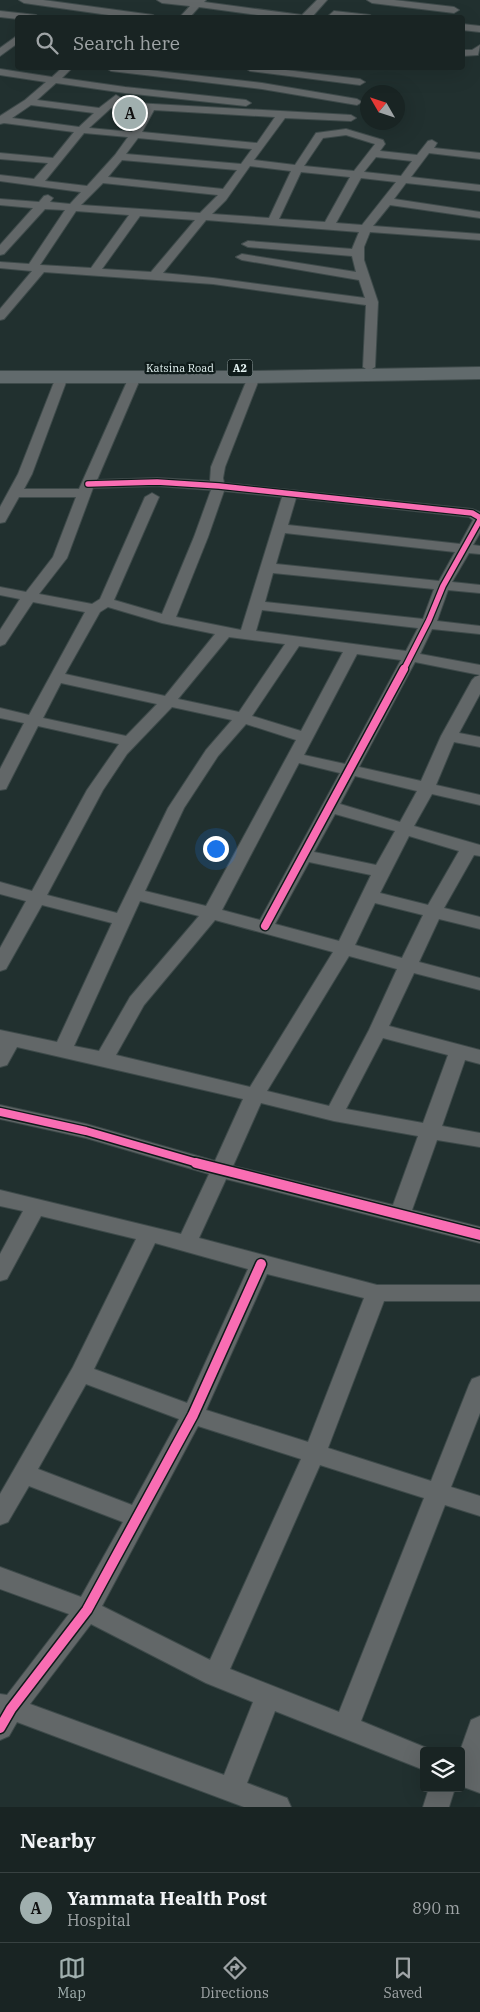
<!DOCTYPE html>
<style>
:root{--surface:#192423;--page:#222c2b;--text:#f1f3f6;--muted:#9fa4a6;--line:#374141;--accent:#a0afae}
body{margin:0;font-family:"IBM Plex Serif",serif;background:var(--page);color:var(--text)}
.controls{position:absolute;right:15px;bottom:15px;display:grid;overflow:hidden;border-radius:5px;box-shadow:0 5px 20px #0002}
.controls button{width:45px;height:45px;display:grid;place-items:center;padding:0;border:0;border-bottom:1px solid var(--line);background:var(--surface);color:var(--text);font:25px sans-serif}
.compass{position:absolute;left:360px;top:85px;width:45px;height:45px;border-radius:50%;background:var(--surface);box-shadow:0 5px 20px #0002;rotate:309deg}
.you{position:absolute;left:215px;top:848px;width:18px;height:18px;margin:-12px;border:4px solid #fff;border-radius:50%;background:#1a73e8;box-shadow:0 0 0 8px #1a73e833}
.badge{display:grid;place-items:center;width:32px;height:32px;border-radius:50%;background:var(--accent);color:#111;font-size:16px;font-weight:700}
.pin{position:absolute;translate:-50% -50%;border:2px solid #fff;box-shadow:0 1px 5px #0006}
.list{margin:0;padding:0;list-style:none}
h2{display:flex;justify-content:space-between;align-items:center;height:65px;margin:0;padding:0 20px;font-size:21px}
h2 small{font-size:16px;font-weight:400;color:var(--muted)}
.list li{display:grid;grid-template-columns:32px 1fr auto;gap:15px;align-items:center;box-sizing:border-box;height:70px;padding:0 20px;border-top:1px solid var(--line)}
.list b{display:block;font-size:19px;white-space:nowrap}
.list p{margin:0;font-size:16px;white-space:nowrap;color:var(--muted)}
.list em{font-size:16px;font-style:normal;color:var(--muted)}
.icon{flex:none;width:28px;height:28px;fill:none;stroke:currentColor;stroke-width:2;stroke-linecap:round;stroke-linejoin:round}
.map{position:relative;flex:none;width:480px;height:1807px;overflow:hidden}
.search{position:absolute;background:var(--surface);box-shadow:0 5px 20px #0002;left:15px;right:15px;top:15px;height:55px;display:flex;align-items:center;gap:12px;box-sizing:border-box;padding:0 18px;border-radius:5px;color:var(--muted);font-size:19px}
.sheet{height:135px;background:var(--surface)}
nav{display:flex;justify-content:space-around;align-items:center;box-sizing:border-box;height:70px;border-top:1px solid var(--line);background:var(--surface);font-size:14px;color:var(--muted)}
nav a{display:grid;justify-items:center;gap:2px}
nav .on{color:var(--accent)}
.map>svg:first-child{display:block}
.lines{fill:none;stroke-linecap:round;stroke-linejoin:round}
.minor-casing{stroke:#3e4a4a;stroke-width:2}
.trunk-casing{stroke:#3e4a4a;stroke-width:2}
.minor{fill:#626768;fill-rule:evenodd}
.trunk{fill:#616a6c;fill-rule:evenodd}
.cycleway-far2-casing{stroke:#0f1b1a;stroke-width:8}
.cycleway-far1-casing{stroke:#0f1b1a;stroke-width:11}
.cycleway-casing{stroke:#0f1b1a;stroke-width:13}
.cycleway-far2{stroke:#f96db3;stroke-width:5.5}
.cycleway-far1{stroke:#f96db3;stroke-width:8}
.cycleway{stroke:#f96db3;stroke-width:10}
.labels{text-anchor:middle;stroke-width:4.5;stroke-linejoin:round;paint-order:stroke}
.far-street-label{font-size:11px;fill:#e5f4f3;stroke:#0f1b1a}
.shield{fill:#0f1b1a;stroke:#a5b3b2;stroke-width:1}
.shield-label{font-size:11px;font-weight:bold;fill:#e5f4f3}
</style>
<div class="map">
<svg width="480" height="1807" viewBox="0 0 480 1807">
<rect width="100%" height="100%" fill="#21302f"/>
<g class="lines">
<g class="minor-casing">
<path id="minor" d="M19,0H43L153,15L157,18H130L24,3Z
M157,0H206L204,2L302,15L317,0H327L311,18H281L199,7L189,18H179L190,6L162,3Z
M367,0H394L454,7L459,10L454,13L372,3Z
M0,11L36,15L40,18L18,19L0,17Z
M334,11L370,15L374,18H326Z
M462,24L480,26V32L462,30Z
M18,35V43L0,56V48Z
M480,45L478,55L462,56V50H472Z
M62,68H72L62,78L125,87L246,100L251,103L246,106L125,93L56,83L37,100L99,108L116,95L121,98L117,102L351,115L356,118L351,121L285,118L254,160L295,165L316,133L346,129L383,140L385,144L380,151L417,155L428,141L432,140L437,143L434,148L480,153V159L429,153L411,177L480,185V191L406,183L394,199L480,212V218L390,205L373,226L480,234V240L370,232L364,247V260L378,302L375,367L369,371L363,367L366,305L213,284L44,272L4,319L0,320V309L32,271L0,268V262L29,264L65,210L45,209L4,254L0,255V245L33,208L0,205V199L39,202L44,196L48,195L53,198L50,202L70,204L81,192L0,181V175L34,179L48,163L0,159V153L53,158L74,132L4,123L0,124V116L25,100L46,82L0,75V69L52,77ZM31,105L94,113L79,127L12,118ZM111,108L144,110L132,132L89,128ZM154,110L275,117L257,143L142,132ZM84,133L128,137L115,155L87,186L45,181ZM346,135L375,144L354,171L304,166L323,138ZM138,138L252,149L241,164L126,154ZM376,157L412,161L401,176L364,172ZM122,160L237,170L223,189L108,177ZM250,166L291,171L269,218L212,214L226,200ZM301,172L350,177L325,222L279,219ZM361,178L396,182L362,225L336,223ZM103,183L218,195L200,213L81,205ZM76,211L129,215L91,268L40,265ZM140,216L195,220L151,272L102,269ZM206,220L359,232L352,249L248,241L242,244L248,247L352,256L356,272L242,254L236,257L242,260L359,280L365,298L213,278L163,273Z
M106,68H131L262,83L357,99L362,102L357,105L262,89L111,71Z
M245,68H269L360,79L365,82L360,85L250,71Z
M62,373L68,377L32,474L24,489H79L129,377L135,373L141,377L97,480L157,478L210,481L211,467L248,377L254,373L260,377L225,467L223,478L224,483L472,509L480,512V533L473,545L480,546V554L469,553L452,582L480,585V593L448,590L437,621L480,626V634L432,629L420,654L480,665V675L415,662L359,767L421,781L441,736L472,680L475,677L480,675V694L459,733L480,737V747L454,742L436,785L480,795V805L432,794L414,826L480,845V856L474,855L444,908L480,917V929L439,919L419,962L480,978V990L414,973L389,1026L480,1050V1064L465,1060L442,1126L480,1133V1147L437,1140L412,1210L480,1227V1243L226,1179L199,1238L377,1285H480V1301H384L328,1448L431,1481L469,1385L472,1379L480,1376V1413L451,1487L480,1496V1516L445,1505L361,1721L434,1751H424V1770L275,1711L247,1783L287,1798L291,1807H244L17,1722L9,1736L0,1740V1694L7,1695L69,1614L0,1589V1567L81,1597L123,1522L29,1486L8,1522L0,1525V1494L73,1367L136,1239L41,1216L7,1279L0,1281V1254L23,1211L0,1206V1190L181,1234L209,1174L86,1138L0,1119V1105L86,1124L215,1161L243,1099L17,1047L7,1065L0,1067V1030L57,1042L112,923L42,905L6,969L0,971V948L26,901L0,894V882L32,891L87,790L119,744L38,726L8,785L6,789L0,790V769L24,723L0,718V708L29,715L85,612L33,602L5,644L0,646V630L20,599L0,595V587L26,592L53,557L76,497H19L5,522L0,523V507L18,474L56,377ZM157,486L211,490L194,537L162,614L114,600L159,497L152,493L145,497L100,599L92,604L39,594L67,558L93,488ZM224,491L282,497L241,630L176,617L208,537ZM296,498L469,517L473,520L460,544L288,525ZM285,533L455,552L439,581L276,564ZM273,573L434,589L423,619L265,602ZM108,607L162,623L215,634L165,696L65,674L100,612ZM262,610L418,628L406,651L256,631ZM229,637L285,644L239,712L178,699ZM299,646L343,652L301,731L252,716ZM357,654L401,660L345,764L304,755ZM61,683L157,704L126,736L43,718ZM172,707L232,720L206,750L168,808L117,913L47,895L103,790L127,754ZM246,724L296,740L206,906L145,891L184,808L218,756ZM299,763L340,773L260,920L222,910ZM355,776L417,791L400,822L340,804ZM335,814L395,831L376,865L314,852ZM409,836L459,851L428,905L380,893ZM309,862L371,875L339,941L275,924ZM140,901L199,916L130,997L99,1051L74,1046ZM375,903L423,915L402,958L355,945ZM215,920L333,952L250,1087L116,1055L144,1005ZM349,956L397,969L369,1030L329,1106L267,1091ZM383,1038L448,1055L423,1123L346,1109ZM261,1103L334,1121L418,1136L393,1205L233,1166ZM155,1243L248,1269L187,1403L94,1369ZM267,1274L364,1298L308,1442L206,1410ZM86,1384L179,1419L132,1505L38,1469ZM198,1426L301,1459L210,1660L102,1606ZM320,1465L424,1498L339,1712L230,1669ZM91,1624L206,1683L253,1702L224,1775L30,1704Z
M480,1716V1793L461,1786V1751H460L471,1720Z
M429,1788H455L449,1807H423Z"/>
</g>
<g class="trunk-casing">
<path id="trunk" d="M480,367V379L254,383H0V371H254Z"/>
</g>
<use href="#minor" class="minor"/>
<use href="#trunk" class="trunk"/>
<g class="cycleway-far2-casing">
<path id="cycleway-far2" d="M88,484L157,482L219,486L472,513L479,517L480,520L443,586L429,620L403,671"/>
</g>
<g class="cycleway-far1-casing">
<path id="cycleway-far1" d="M265,926L404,669
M0,1112L86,1131L201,1164"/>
</g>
<g class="cycleway-casing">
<path id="cycleway" d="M196,1163L480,1235
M0,1728L11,1709L87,1610L193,1415L261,1264"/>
</g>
<use href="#cycleway-far2" class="cycleway-far2"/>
<use href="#cycleway-far1" class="cycleway-far1"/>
<use href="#cycleway" class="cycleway"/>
</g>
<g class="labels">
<g class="far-street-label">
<text x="180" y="372">Katsina Road</text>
</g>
<rect class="shield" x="227.5" y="359.5" width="25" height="17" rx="4"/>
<g class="shield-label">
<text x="240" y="372">A2</text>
</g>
</g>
</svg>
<div class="controls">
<button><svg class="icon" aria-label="layers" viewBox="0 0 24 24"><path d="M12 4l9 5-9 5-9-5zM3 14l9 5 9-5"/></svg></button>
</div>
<svg class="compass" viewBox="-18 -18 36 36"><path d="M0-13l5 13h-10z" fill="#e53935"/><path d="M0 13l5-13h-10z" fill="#9fa4a6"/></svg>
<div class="you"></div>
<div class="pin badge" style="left:130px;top:113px">A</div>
<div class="search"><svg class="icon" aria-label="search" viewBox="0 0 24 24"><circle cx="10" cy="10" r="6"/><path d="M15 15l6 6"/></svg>Search here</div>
</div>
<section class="sheet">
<h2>Nearby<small></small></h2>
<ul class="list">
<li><span class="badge">A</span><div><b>Yammata Health Post</b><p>Hospital</p></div><em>890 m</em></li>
</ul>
</section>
<nav>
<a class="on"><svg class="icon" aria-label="map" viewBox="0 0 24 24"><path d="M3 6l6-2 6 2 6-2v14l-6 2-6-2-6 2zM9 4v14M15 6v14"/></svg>Map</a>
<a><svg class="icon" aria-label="directions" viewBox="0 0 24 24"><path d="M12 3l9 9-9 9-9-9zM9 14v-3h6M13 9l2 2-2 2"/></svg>Directions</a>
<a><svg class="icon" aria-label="saved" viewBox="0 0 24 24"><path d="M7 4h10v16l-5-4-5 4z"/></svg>Saved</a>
</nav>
